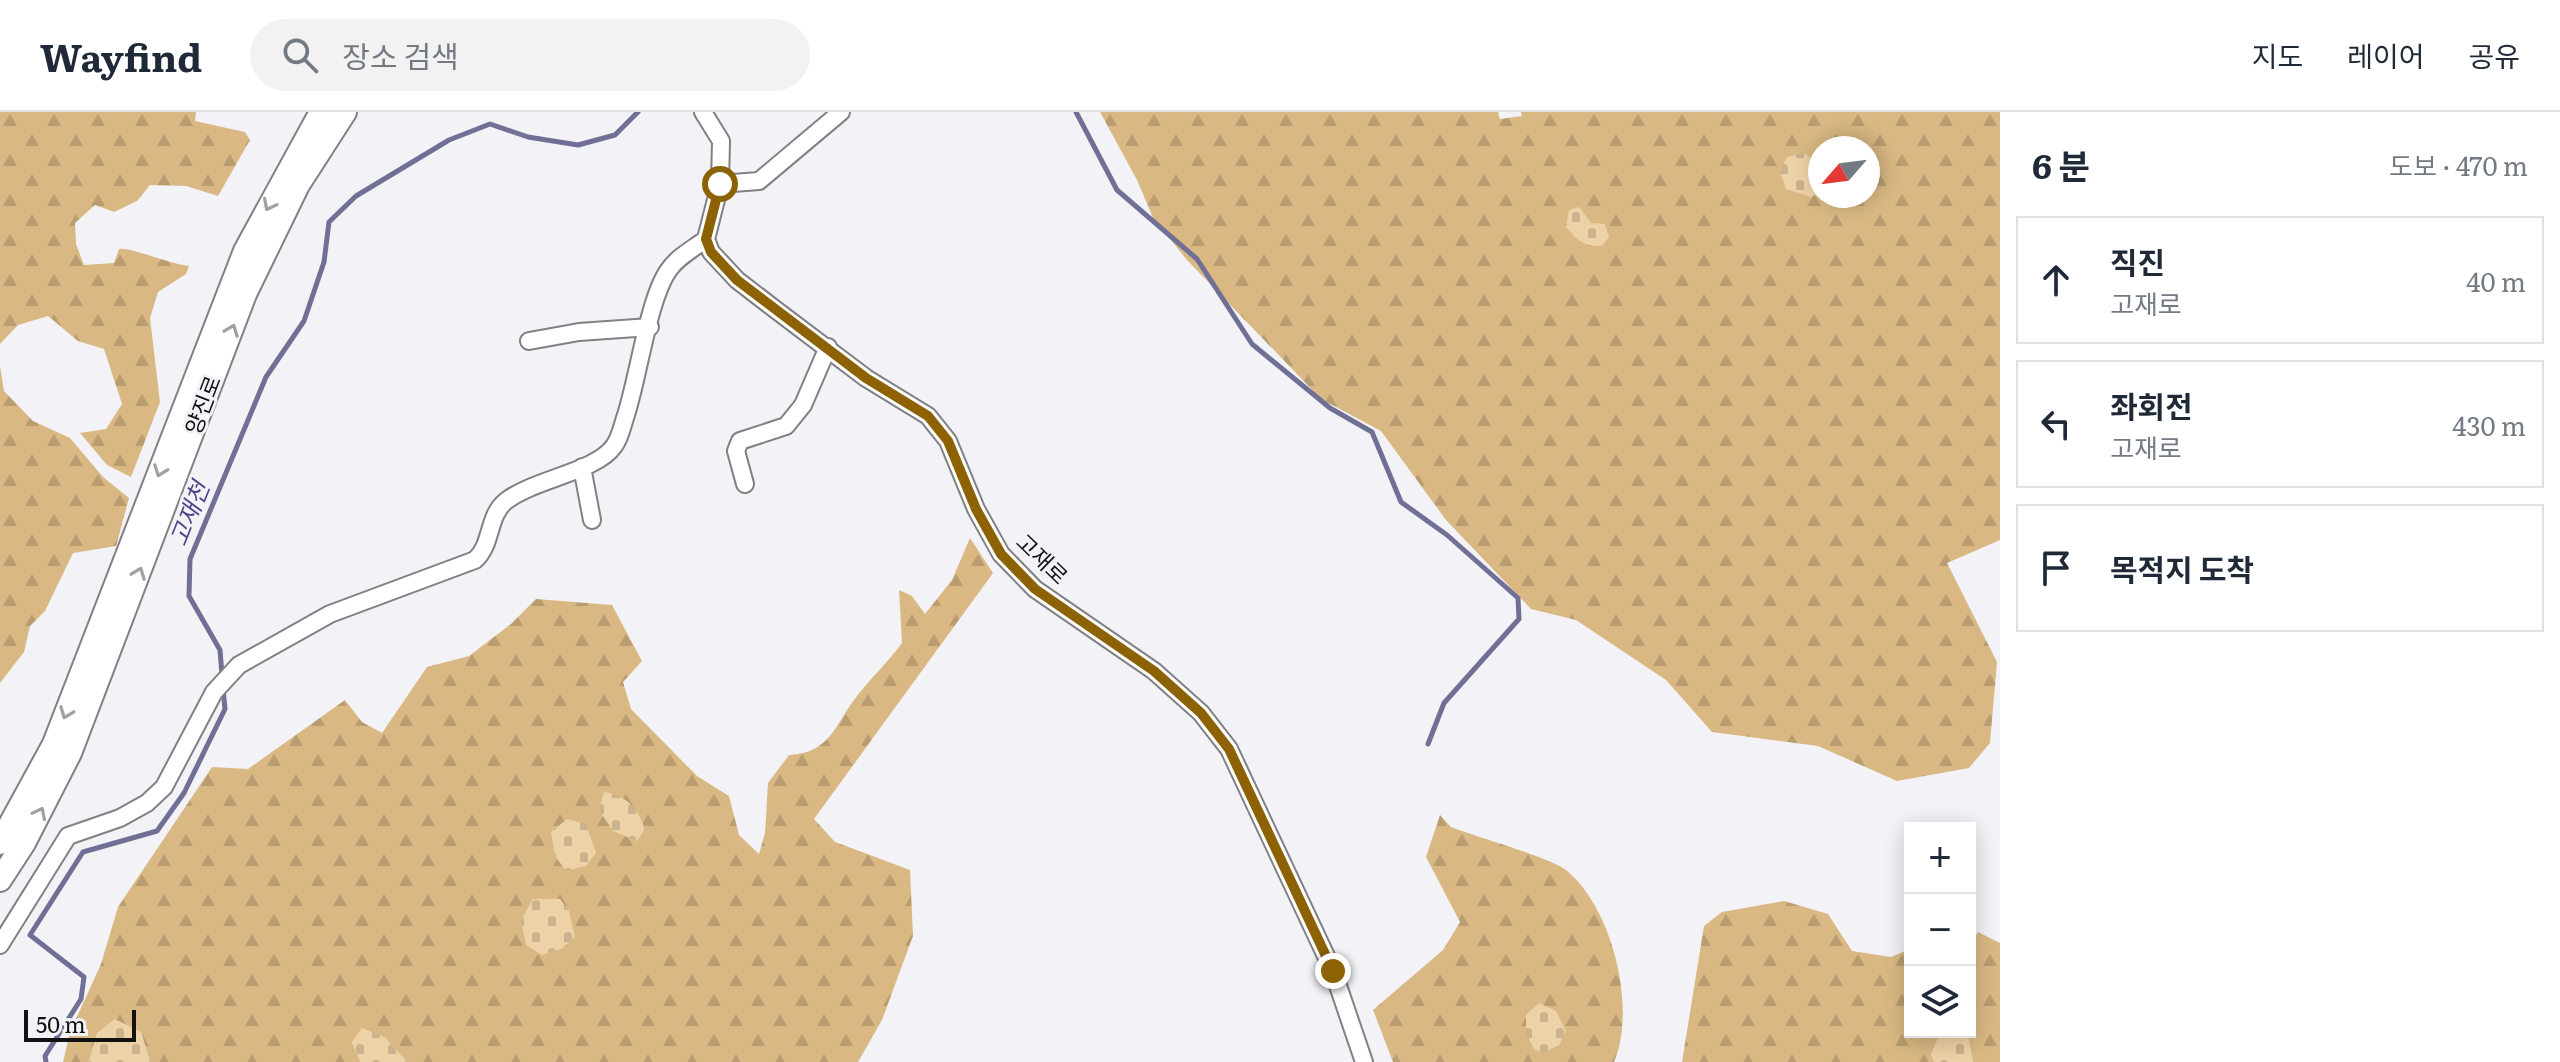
<!DOCTYPE html>
<html lang="ko">
<meta charset="utf-8">
<style>
:root{--surface:#fff;--page:#f2f2f3;--text:#1f2937;--muted:#747a83;--line:#e0e1e3}
body{margin:0;font-family:Literata,"Noto Sans KR",serif;background:var(--page);color:var(--text)}
.controls{position:absolute;right:24px;bottom:24px;display:grid;overflow:hidden;border-radius:0px;box-shadow:0 4px 20px #0003}
.controls button{width:72px;height:72px;display:grid;place-items:center;padding:0;border:0;border-bottom:2px solid var(--line);background:var(--surface);color:var(--text);font:40px sans-serif}
.compass{position:absolute;left:1808px;top:24px;width:72px;height:72px;border-radius:50%;background:var(--surface);box-shadow:0 4px 20px #0003;rotate:242deg}
.scale{position:absolute;left:24px;bottom:20px;width:112px;box-sizing:border-box;padding-left:8px;border:4px solid #121213;border-top:0;font-size:22px;line-height:28px;white-space:nowrap;color:#121213;-webkit-text-stroke:6px #f3f3f7;paint-order:stroke}
.stop{position:absolute;width:24px;height:24px;margin:-18px;border:6px solid #8c6205;border-radius:50%;background:#fff}
.stop.end{background:#8c6205;border-color:#fff;box-shadow:0 2px 8px #0008}
.list{margin:0;padding:0;list-style:none}
h2{display:flex;justify-content:space-between;align-items:center;height:104px;margin:0;padding:0 32px;font-size:34px}
h2 small{font-size:26px;font-weight:400;color:var(--muted)}
.list li{display:grid;grid-template-columns:52px 1fr auto;gap:24px;align-items:center;box-sizing:border-box;height:128px;margin:0 16px 16px;padding:0 16px;border:2px solid var(--line);border-radius:0px}
.list b{display:block;font-size:30px;white-space:nowrap}
.list p{margin:0;font-size:26px;white-space:nowrap;color:var(--muted)}
.list em{font-size:26px;font-style:normal;color:var(--muted)}
.icon{flex:none;width:44px;height:44px;fill:none;stroke:currentColor;stroke-width:2;stroke-linecap:round;stroke-linejoin:round}
.map{position:relative;flex:none;width:2000px;height:950px;overflow:hidden}
header{display:flex;align-items:center;gap:48px;box-sizing:border-box;height:112px;padding:0 40px;background:var(--surface);border-bottom:2px solid var(--line)}
header strong{font-size:38px}
nav{display:flex;gap:44px;margin-inline-start:auto;font-size:28px}
.search{width:560px;height:72px;background:var(--page);display:flex;align-items:center;gap:20px;box-sizing:border-box;padding:0 28px;border-radius:44px;color:var(--muted);font-size:30px}
main{display:flex}
aside{flex:1;background:var(--surface)}
.map>svg:first-child{display:block}
.forest{fill:url(#forest-firs);fill-rule:evenodd}
.cemetery{fill:url(#cemetery-stones)}
.lines{fill:none;stroke-linecap:round;stroke-linejoin:round}
.stream{stroke:#707096;stroke-width:5}
.minor-casing{stroke:#818184;stroke-width:20}
.secondary-casing{stroke:#818184;stroke-width:26}
.minor{stroke:#fff;stroke-width:16}
.secondary{stroke:#fff;stroke-width:22}
.oneway{stroke:#a0a0a1}
.route{stroke:#8c6205;stroke-width:10}
.labels{text-anchor:middle;stroke-width:6;stroke-linejoin:round;paint-order:stroke}
.street-label{font-size:22px;fill:#121213;stroke:#f3f3f7}
.water-label{font-size:24px;font-style:italic;fill:#4b4589;stroke:#f3f3f7}
</style>
<header>
<strong>Wayfind</strong>
<div class="search"><svg class="icon" aria-label="search" viewBox="0 0 24 24"><circle cx="10" cy="10" r="6"/><path d="M15 15l6 6"/></svg>장소 검색</div>
<nav><a>지도</a><a>레이어</a><a>공유</a></nav>
</header>
<main>
<div class="map">
<svg width="2000" height="950" viewBox="0 0 2000 950">
<defs>
<pattern id="forest-firs" width="22" height="20" patternUnits="userSpaceOnUse" patternTransform="scale(2)"><rect width="22" height="20" fill="#d9b883"/><path d="M5 1l3.5 6h-7zM16 11l3.5 6h-7z" fill="#b99d70"/></pattern>
<pattern id="cemetery-stones" width="16" height="16" patternUnits="userSpaceOnUse" patternTransform="scale(2)"><rect width="16" height="16" fill="#edd1a7"/><path d="M2 7V4a2 2 0 0 1 4 0v3zM10 15v-3a2 2 0 0 1 4 0v3z" fill="#cab28f"/></pattern>
</defs>
<rect width="100%" height="100%" fill="#f3f3f7"/>
<path class="forest" d="M0,0H196L195,9L245,20L250,28L218,84L186,74L150,73L137,89L114,100L95,93L75,111L76,132L84,153L114,151L119,137C130,135 170,152 189,154L186,162L158,180L150,206L160,290L131,365L107,353L80,321L106,317L122,292L104,237L78,229L48,204L18,213L0,232Z
M1100,0H1498L1500,7L1522,4L1521,0H2000V428L1947,451L1997,550L1990,631L1969,656L1897,669L1818,634L1712,620L1666,568L1576,508L1531,497L1446,408L1381,319L1321,287L1187,148L1153,106L1137,68ZM1820,36H1868V84H1820V79L1811,85L1818,49L1820,53Z
M0,254L4,279L33,309L70,326L103,365L129,386L116,434L73,441L45,499L30,514L24,540L0,571Z
M970,426L993,461L814,707L835,730L910,758L913,824L882,908L858,950H407L384,925L352,930L361,950H150L141,920L97,922L89,950H63L70,920L101,852L118,795L212,655L248,657L345,588L362,610L382,621L427,555L469,544L511,512L536,487L612,493L642,549L623,570L631,597L697,664L729,684L739,723L759,742L765,721L768,671L789,643C831,641 834,613 857,584C871,566 888,550 902,531L899,478L912,484L925,502L952,468Z
M1440,703L1451,715C1473,724 1552,746 1566,758C1613,796 1637,897 1614,950H1393L1373,898L1443,838L1460,810L1426,745Z
M1784,789L1828,802L1852,839L1891,845L1910,837V920H1941L1931,943L1935,950H1682L1704,814L1722,800Z
M1978,820L2000,831V950H1973L1967,920L1970,832Z"/>
<path class="cemetery" d="M1804,41L1820,53V79L1811,85L1786,77L1780,60L1787,45Z
M1579,95L1591,111L1605,112L1609,125L1602,134C1584,135 1578,129 1566,115L1569,98Z
M604,680C627,684 637,695 645,717L637,729L613,719L599,698Z
M567,707L586,712L596,741L586,754L566,759L555,744L551,720Z
M533,787H560L569,799L575,825L561,837L542,843L526,833L521,808Z
M1539,891L1556,899L1566,919L1559,933L1543,941L1534,937L1526,921V903Z
M115,907L141,920L150,950H89L97,921Z
M362,916L384,925L407,950H361L352,930Z
M1941,920H1967L1973,950H1935L1931,943Z"/>
<g class="lines">
<path class="stream" d="M1076,0L1117,78L1197,147L1252,232L1330,296L1372,320L1401,390L1447,423L1518,486L1519,507L1444,591L1428,632
M222,563L220,538L189,484L190,447L266,265L304,209L324,150L329,110L356,84L449,28L490,12L528,25L578,33L615,23L638,0
M46,950L45,944L81,887L84,865L30,823L83,740L157,719L184,681L225,597L223,577"/>
<g class="minor-casing">
<path id="minor" d="M703,0L721,29L720,72L706,127L711,140L737,168L776,198L866,266L928,304L948,329L976,397L1001,442L1035,477L1154,559L1201,601L1229,637L1333,859L1364,950
M720,72L759,69L841,0
M529,229L579,220L650,215
M582,355L592,408
M745,372L736,339L740,329L786,314L803,293L828,235
M0,833L68,724L120,706L147,691L164,675L214,580L239,553L330,502L475,448C493,432 487,404 506,389C534,367 596,360 614,334C620,326 622,315 625,306C638,268 648,188 668,159C677,145 693,137 706,127"/>
</g>
<g class="secondary-casing">
<path id="secondary" d="M0,731L54,632L245,139L321,0
M0,768L24,731L70,641L245,182L298,73L345,0"/>
</g>
<use href="#minor" class="minor"/>
<use href="#secondary" class="secondary"/>
</g>
<defs><path id="oneway-chevron" d="M-2-3.5L2.5 0L-2 3.5" fill="none" stroke-width="1.6" stroke-linecap="round" stroke-linejoin="round" transform="scale(2)"/></defs>
<g class="oneway">
<use href="#oneway-chevron" transform="translate(269 93) rotate(117)"/>
<use href="#oneway-chevron" transform="translate(232 218) rotate(-69)"/>
<use href="#oneway-chevron" transform="translate(160 359) rotate(110)"/>
<use href="#oneway-chevron" transform="translate(139 461) rotate(-69)"/>
<use href="#oneway-chevron" transform="translate(66 601) rotate(111)"/>
<use href="#oneway-chevron" transform="translate(40 701) rotate(-63)"/>
</g>
<g class="lines">
<path class="route" d="M720,72L706,127L711,140L737,168L866,266L928,304L948,329L976,397L1001,442L1035,477L1154,559L1201,601L1229,637L1333,859"/>
</g>
<g class="labels">
<g class="street-label">
<text transform="translate(203 293) rotate(-69)" y="8">양진로</text>
<text transform="translate(1042 447) rotate(44)" y="8">고재로</text>
</g>
<g class="water-label">
<text transform="translate(190 402) rotate(-68)" y="8">고재천</text>
</g>
</g>
</svg>
<div class="controls">
<button>+</button>
<button>−</button>
<button><svg class="icon" aria-label="layers" viewBox="0 0 24 24"><path d="M12 4l9 5-9 5-9-5zM3 14l9 5 9-5"/></svg></button>
</div>
<svg class="compass" viewBox="-18 -18 36 36"><path d="M0-13l5 13h-10z" fill="#e53935"/><path d="M0 13l5-13h-10z" fill="#747a83"/></svg>
<div class="scale">50 m</div>
<div class="stop" style="left:720px;top:72px"></div>
<div class="stop end" style="left:1333px;top:859px"></div>
</div>
<aside>
<h2>6 분<small>도보 · 470 m</small></h2>
<ul class="list">
<li><svg class="icon" aria-label="ahead" viewBox="0 0 24 24"><path d="M12 20V5M6 11l6-6 6 6"/></svg><div><b>직진</b><p>고재로</p></div><em>40 m</em></li>
<li><svg class="icon" aria-label="left" viewBox="0 0 24 24"><path d="M17 20v-9H6M10 6l-5 5 5 5"/></svg><div><b>좌회전</b><p>고재로</p></div><em>430 m</em></li>
<li><svg class="icon" aria-label="arrive" viewBox="0 0 24 24"><path d="M6 21V4h12l-3 4 3 4H6"/></svg><div><b>목적지 도착</b></div></li>
</ul>
</aside>
</main>
